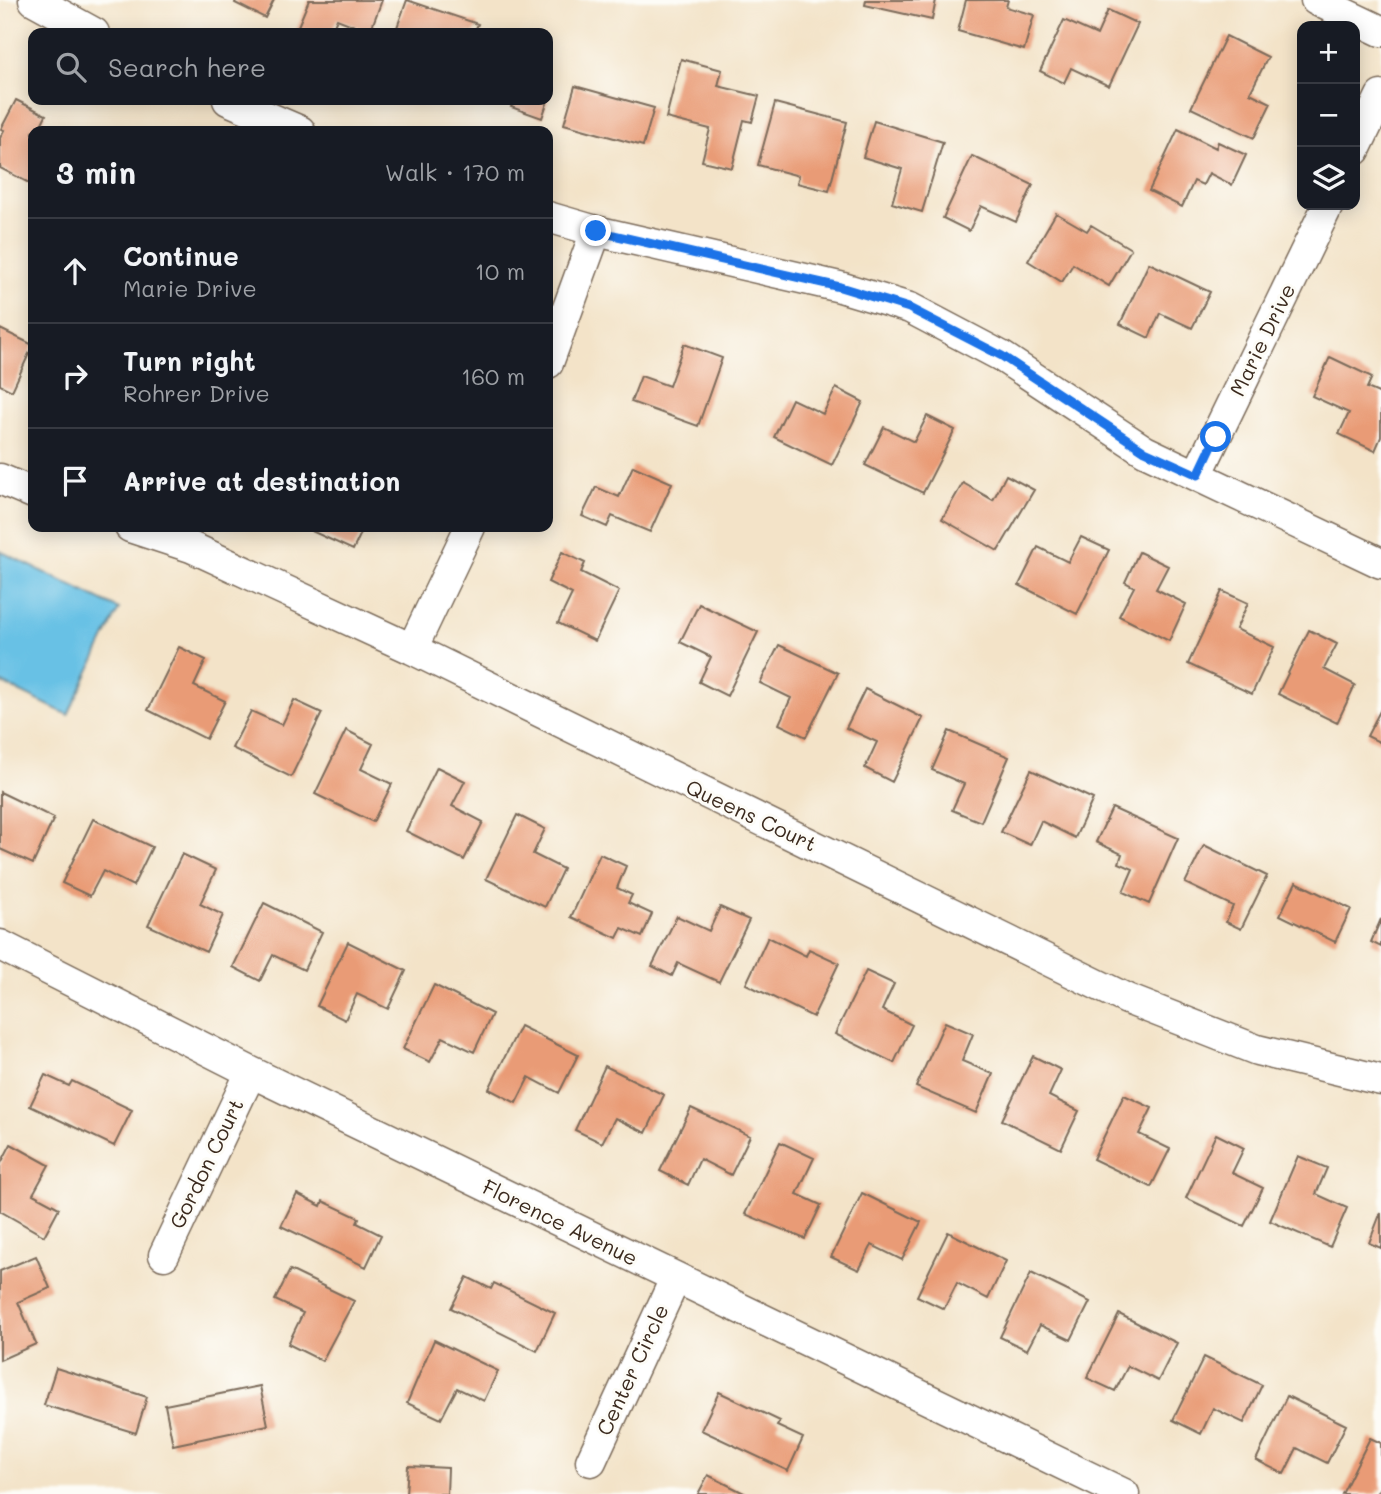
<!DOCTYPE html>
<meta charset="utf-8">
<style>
:root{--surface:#171b24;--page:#20242c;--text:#f1f3f6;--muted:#9ea1a6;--line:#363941}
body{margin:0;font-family:Mali,sans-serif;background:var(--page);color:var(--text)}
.controls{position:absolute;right:21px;top:21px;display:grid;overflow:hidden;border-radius:14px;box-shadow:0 4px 18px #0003}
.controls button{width:63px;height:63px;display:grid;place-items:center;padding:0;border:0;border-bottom:2px solid var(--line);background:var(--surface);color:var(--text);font:35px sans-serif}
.stop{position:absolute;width:21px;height:21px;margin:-16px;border:5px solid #1a73e8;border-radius:50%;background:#fff}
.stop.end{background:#1a73e8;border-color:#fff;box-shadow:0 2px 7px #0008}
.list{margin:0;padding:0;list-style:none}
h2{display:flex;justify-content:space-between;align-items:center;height:91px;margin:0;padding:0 28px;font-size:30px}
h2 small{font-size:23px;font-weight:400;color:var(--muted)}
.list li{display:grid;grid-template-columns:46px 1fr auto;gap:21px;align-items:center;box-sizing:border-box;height:105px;padding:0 28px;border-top:2px solid var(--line)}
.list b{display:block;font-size:26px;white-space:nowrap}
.list p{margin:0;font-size:23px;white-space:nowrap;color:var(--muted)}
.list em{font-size:23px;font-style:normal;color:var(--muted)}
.icon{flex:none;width:38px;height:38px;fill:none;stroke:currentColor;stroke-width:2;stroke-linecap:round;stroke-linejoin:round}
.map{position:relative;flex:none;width:1381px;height:1494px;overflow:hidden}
.search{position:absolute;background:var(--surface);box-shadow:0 4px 18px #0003;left:28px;top:28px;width:525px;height:77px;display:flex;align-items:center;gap:18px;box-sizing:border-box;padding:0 24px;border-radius:14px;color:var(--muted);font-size:26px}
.panel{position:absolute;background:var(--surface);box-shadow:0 4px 18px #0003;left:28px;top:126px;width:525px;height:406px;border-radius:14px}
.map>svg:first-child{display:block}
.water{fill:#67c1e5;stroke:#517682;stroke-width:2}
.building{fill:#e99b76}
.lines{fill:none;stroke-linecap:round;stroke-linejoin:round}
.minor-casing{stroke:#7b6b5a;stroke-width:33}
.minor{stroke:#fff;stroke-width:30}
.route{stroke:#1a73e8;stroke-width:9}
.labels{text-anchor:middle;stroke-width:6;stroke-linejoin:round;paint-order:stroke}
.street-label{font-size:21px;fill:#3b2a1e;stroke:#fdfcf7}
</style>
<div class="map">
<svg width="1381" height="1494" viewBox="0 0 1381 1494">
<rect width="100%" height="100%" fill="#fdfcf7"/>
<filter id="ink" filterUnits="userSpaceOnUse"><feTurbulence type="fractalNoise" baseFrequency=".0143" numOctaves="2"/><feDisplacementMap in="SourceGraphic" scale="14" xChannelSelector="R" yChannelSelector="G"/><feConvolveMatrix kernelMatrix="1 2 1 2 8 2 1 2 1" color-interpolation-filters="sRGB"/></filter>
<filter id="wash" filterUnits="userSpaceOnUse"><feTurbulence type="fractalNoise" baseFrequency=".00686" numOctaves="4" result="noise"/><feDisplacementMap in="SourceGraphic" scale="28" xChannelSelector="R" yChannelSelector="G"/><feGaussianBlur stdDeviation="1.57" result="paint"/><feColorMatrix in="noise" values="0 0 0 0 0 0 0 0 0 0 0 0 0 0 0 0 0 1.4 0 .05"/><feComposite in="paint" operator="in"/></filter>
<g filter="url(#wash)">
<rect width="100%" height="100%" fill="#f3e3c8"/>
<path class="water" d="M0,551L119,609L68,715L0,682Z"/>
<g id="blocks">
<path class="building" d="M236,0H274L265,18L235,3Z
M309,0H382L370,32L337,19L331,33H303L296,31Z
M407,0L478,24L474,33H395Z
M866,0H936L932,20L865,5Z
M966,0H1008L1006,7L1034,15L1024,50L958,31Z
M1108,10L1138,24L1109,86L1071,68L1064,83L1040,71L1064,20L1097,35Z
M1226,36L1268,57L1250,93L1271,103L1254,138L1191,108Z
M681,59L722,70L718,86L759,96L752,122L744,120L732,168L702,161L710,129L666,118Z
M548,84L553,86L542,118L511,107L514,100H548Z
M575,86L654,108L643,146L564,124Z
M16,100L46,115L38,131H33V185L0,168V138L4,130L1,129Z
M775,103L847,122L829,191L797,183L799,176L758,165Z
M874,121L943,142L922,212L892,203L902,169L863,157Z
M1178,129L1216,148L1218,142L1246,155L1232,185L1209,173L1203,185L1194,181L1182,207L1149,191Z
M972,156L1033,185L1016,222L981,206L969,231L943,218Z
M1056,213L1087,231L1091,225L1131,249L1109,286L1073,264L1062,282L1028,261Z
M1149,263L1210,292L1192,328L1160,313L1149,338L1120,324Z
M0,329L33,345L12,391L0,385Z
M684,344L722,358L698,426L631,402L641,376L669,386Z
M1330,357L1372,377L1367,388L1381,394V437L1375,451L1339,434L1349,413L1312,396Z
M836,388L863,402L832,465L774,437L792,399L823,414Z
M927,416L955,430L923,493L865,465L884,427L914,442Z
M633,466L672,483L650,532L612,516L607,527L582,516L596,487L619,497Z
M1006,475L1034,490L998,551L942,519L963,483L993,500Z
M303,527H364L353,550Z
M1081,537L1109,550L1077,614L1019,585L1038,547L1068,562Z
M562,552L585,563L581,572L619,591L595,641L558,623L572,594L548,582Z
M1139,552L1168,566L1156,589L1186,604L1169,641L1119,616L1134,587L1125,582Z
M1222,591L1248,603L1236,629L1274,647L1252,694L1188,664Z
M699,604L758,632L727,696L699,682L711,657L680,642Z
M1309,630L1337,644L1324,669L1355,685L1337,723L1278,694Z
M779,645L838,673L806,737L779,724L791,698L760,683Z
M179,647L206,660L194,686L225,701L206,739L148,710Z
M865,689L923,718L892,782L865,768L877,742L846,728Z
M294,700L322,713L291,777L232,748L251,711L282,725Z
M1381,709V743L1367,736Z
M346,730L373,744L361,769L392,784L373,822L315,794Z
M949,731L1009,757L981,822L952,810L964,784L932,770Z
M437,767L465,781L452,806L483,822L464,860L406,831Z
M1031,770L1093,799L1075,838L1041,821L1030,845L1001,832Z
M0,792L54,818L33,864L0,849Z
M1112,808L1178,838L1149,904L1123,892L1133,869L1119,863L1122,854L1096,842Z
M517,815L545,829L533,854L563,869L545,907L486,879Z
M93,819L152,847L133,886L103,871L90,896L62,883Z
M1204,845L1267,876L1241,929L1226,922L1233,906L1185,883Z
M182,854L216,870L200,904L223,915L206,952L148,925Z
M600,854L626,866L617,888L632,895L628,903L652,914L642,937L622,928L617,938L571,917Z
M1296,882L1351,909L1335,942L1280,915Z
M264,903L322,932L304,970L273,955L260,981L233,967Z
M720,907L749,920L719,982L678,963L672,976L652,966L677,916L709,931Z
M1381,919V947L1371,942Z
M768,937L806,956L809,949L839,963L813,1017L746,984Z
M348,942L406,971L388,1009L357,994L345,1020L317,1006Z
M866,971L894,984L882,1010L912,1025L894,1063L835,1034Z
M434,985L492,1014L474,1052L443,1037L430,1062L403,1049Z
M945,1022L973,1034L962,1061L993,1074L976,1113L916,1087Z
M520,1026L578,1055L559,1093L529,1077L516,1103L489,1089Z
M1033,1056L1061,1070L1049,1096L1079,1111L1061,1149L1002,1120Z
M605,1066L664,1095L646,1133L615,1118L602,1143L575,1130Z
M45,1075L69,1086L72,1081L132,1110L114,1146L30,1106Z
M1124,1095L1152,1108L1139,1134L1170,1149L1151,1187L1093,1159Z
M691,1108L750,1136L731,1175L700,1159L688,1185L660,1171Z
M1216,1134L1244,1148L1232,1173L1263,1188L1244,1226L1186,1198Z
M780,1142L814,1158L797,1194L821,1205L805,1239L745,1214Z
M11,1144L49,1165L33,1194L59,1208L44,1236L0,1211V1165Z
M1298,1156L1327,1168L1316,1194L1347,1208L1330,1247L1270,1221Z
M862,1193L921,1222L902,1260L872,1245L859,1270L831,1257Z
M297,1194L321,1206L323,1201L359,1218L357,1223L381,1235L366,1267L281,1226Z
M1381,1212V1248L1369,1243Z
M948,1232L1006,1261L988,1299L957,1283L944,1309L917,1296Z
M36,1256L50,1288L18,1302L36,1344L0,1360V1271Z
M290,1270L354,1301L322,1361L288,1344L303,1313L275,1300Z
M1031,1273L1090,1302L1071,1340L1040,1325L1027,1350L1000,1337Z
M467,1277L491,1289L494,1283L555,1313L537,1351L451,1308Z
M1119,1314L1177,1343L1158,1381L1128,1366L1115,1391L1087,1378Z
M434,1340L498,1371L484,1401L457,1388L441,1419L407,1403Z
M1204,1357L1262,1385L1244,1423L1213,1408L1201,1434L1173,1420Z
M56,1368L147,1397L136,1433L44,1405Z
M260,1386L268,1425L173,1445L165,1405Z
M719,1392L780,1421L777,1426L803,1438L788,1471L701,1430Z
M1287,1396L1346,1425L1327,1463L1297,1448L1284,1474L1256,1460Z
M1370,1438L1381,1443V1491L1379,1489L1376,1494H1342Z
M408,1466L448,1468L447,1494H406Z
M708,1475L746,1494H698Z"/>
</g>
</g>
<g filter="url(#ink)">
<use href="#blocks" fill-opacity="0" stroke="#7b6b5a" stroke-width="2"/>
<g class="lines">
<g class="minor-casing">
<path id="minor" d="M34,0L94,33
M1316,0L1381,31
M228,100L300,131
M1355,150L1381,96
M548,217L596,231L840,287L910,308L1001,356L1145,451L1381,563
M548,363L596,231
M1197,475L1328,205
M0,479L33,493
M130,527L191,547L412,649L1127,999L1257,1050L1381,1080
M412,649L470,527
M0,945L251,1072L1124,1494
M164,1255L251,1072
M591,1461L675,1279"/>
</g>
<use href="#minor" class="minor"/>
</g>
</g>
<g class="lines" filter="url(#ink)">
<path class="route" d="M596,231L840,287L909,308L1002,356L1145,451L1198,475L1216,437"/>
</g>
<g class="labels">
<g class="street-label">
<text transform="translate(1263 340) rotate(-64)" y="7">Marie Drive</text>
<text transform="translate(751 816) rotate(25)" y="7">Queens Court</text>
<text transform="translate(207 1164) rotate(-64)" y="7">Gordon Court</text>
<text transform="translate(560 1223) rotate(26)" y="7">Florence Avenue</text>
<text transform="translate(633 1370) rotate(-65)" y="7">Center Circle</text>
</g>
</g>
</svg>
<div class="controls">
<button>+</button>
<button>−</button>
<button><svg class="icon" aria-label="layers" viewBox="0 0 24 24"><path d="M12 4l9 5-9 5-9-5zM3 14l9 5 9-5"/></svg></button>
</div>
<div class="stop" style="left:1216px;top:437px"></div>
<div class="stop end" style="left:596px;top:231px"></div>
<div class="search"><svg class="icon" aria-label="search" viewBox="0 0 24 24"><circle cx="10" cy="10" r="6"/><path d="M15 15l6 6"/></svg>Search here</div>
<section class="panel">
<h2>3 min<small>Walk · 170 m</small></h2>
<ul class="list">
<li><svg class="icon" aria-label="ahead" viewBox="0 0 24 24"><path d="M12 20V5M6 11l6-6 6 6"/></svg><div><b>Continue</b><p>Marie Drive</p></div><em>10 m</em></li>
<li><svg class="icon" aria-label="right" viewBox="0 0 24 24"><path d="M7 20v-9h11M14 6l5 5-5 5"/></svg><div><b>Turn right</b><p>Rohrer Drive</p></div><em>160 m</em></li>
<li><svg class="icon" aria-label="arrive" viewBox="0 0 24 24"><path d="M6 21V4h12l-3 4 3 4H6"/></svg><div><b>Arrive at destination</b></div></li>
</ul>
</section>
</div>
